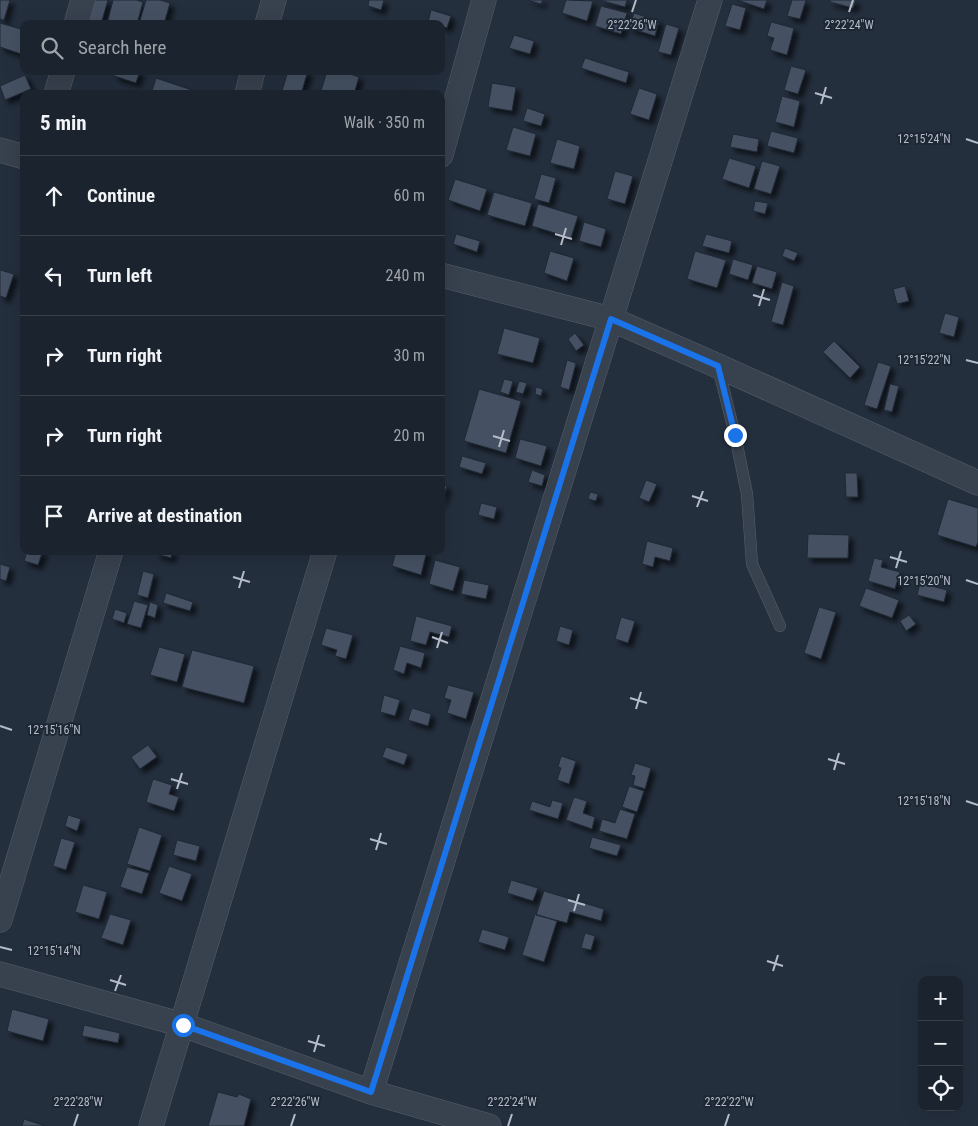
<!DOCTYPE html>
<meta charset="utf-8">
<style>
:root{--surface:#1b232e;--page:#242b36;--text:#f1f3f6;--muted:#a0a4aa;--line:#39404a}
body{margin:0;font-family:"Roboto Condensed",sans-serif;background:var(--page);color:var(--text)}
.controls{position:absolute;right:15px;bottom:15px;display:grid;overflow:hidden;border-radius:10px;box-shadow:0 5px 20px #0002}
.controls button{width:45px;height:45px;display:grid;place-items:center;padding:0;border:0;border-bottom:1px solid var(--line);background:var(--surface);color:var(--text);font:25px sans-serif}
.stop{position:absolute;width:15px;height:15px;margin:-11px;border:4px solid #1a73e8;border-radius:50%;background:#fff}
.stop.end{background:#1a73e8;border-color:#fff;box-shadow:0 1px 5px #0008}
.list{margin:0;padding:0;list-style:none}
h2{display:flex;justify-content:space-between;align-items:center;height:65px;margin:0;padding:0 20px;font-size:21px}
h2 small{font-size:16px;font-weight:400;color:var(--muted)}
.list li{display:grid;grid-template-columns:32px 1fr auto;gap:15px;align-items:center;box-sizing:border-box;height:80px;padding:0 20px;border-top:1px solid var(--line)}
.list b{display:block;font-size:19px;white-space:nowrap}
.list em{font-size:16px;font-style:normal;color:var(--muted)}
.icon{flex:none;width:28px;height:28px;fill:none;stroke:currentColor;stroke-width:2;stroke-linecap:round;stroke-linejoin:round}
.map{position:relative;flex:none;width:978px;height:1126px;overflow:hidden}
.search{position:absolute;background:var(--surface);box-shadow:0 5px 20px #0002;left:20px;top:20px;width:425px;height:55px;display:flex;align-items:center;gap:12px;box-sizing:border-box;padding:0 18px;border-radius:10px;color:var(--muted);font-size:19px}
.panel{position:absolute;background:var(--surface);box-shadow:0 5px 20px #0002;left:20px;top:90px;width:425px;height:465px;border-radius:10px}
.map>svg:first-child{display:block}
.building{fill:#455162;stroke:#1f2835;filter:url(#shadow)}
.lines{fill:none;stroke-linecap:round;stroke-linejoin:round}
.service-casing{stroke:#565f6c;stroke-width:12}
.minor-casing{stroke:#565f6c;stroke-width:25}
.service{stroke:#38414e;stroke-width:11}
.minor{stroke:#38414e;stroke-width:24}
.route{stroke:#1a73e8;stroke-width:6}
.ticks{fill:none;stroke:#b4bcc9;stroke-width:2}
.ticks-label{font-size:12px;text-anchor:middle;fill:#b4bcc9;stroke:#1d2633;stroke-width:4;stroke-linejoin:round;paint-order:stroke}
</style>
<div class="map">
<svg width="978" height="1126" viewBox="0 0 978 1126">
<defs>
<filter id="shadow"><feDropShadow dx="4.5" dy="4.5" stdDeviation="2.5" flood-color="#0009"/></filter>
</defs>
<rect width="100%" height="100%" fill="#242f3e"/>
<path class="building" d="M0,0H10L4,20L0,19Z
M93,0H108L101,24H86Z
M113,0H136L143,2L137,24H107Z
M146,0H160L170,3L164,24H139Z
M369,0H384L381,10L368,6Z
M527,0H543L541,4Z
M566,0L593,1L587,21L562,13Z
M599,0H627L625,7Z
M737,0H767L764,9Z
M792,0H806L800,19L787,16Z
M830,0H856L853,8L830,2Z
M732,4L746,8L740,30L725,26Z
M601,6L627,13L621,34L595,26Z
M431,10L451,16L447,28L441,26V24L428,22Z
M634,13L659,21L655,36L629,28Z
M771,22L794,28L787,55L770,50L774,38L767,36Z
M0,23L24,30V55L0,47Z
M666,24L679,28L671,55L658,52Z
M514,35L534,41L530,54L509,48Z
M585,58L629,72L626,83L581,68Z
M791,66L806,70L798,94L784,90Z
M115,71H140L136,83L114,76Z
M288,71H308L301,94H281Z
M327,71H341L359,77L354,94H320Z
M25,75L31,89L5,100L0,86Z
M156,78L198,92V94H151Z
M492,83L516,87L512,111L488,107Z
M639,88L657,94L649,120L630,114Z
M401,89L417,94H399Z
M782,96L800,101L794,127L775,122Z
M527,108L545,114L541,126L523,121Z
M513,127L536,134L530,156L506,150Z
M771,131L798,138L794,153L767,146Z
M733,134L759,139L757,152L730,147Z
M557,139L580,146L574,169L550,163Z
M729,158L756,166L749,188L722,179Z
M762,161L780,166L771,194L754,189Z
M615,171L633,176L625,204L607,199Z
M541,174L556,178L549,203L534,199Z
M455,179L487,189L480,211L448,200Z
M494,192L532,203L525,226L487,215Z
M755,201L768,203L765,214L753,211Z
M538,204L578,216L571,238L532,226Z
M584,222L606,229L601,247L579,241Z
M456,234L480,241L477,252L453,244Z
M706,234L732,241L729,253L702,246Z
M785,248L798,253L794,261L782,256Z
M550,251L574,258L567,281L544,273Z
M695,251L726,260L717,288L687,279Z
M733,259L753,265L748,280L729,274Z
M757,266L777,272L772,289L752,283Z
M0,270L14,274L6,298L0,296Z
M782,282L794,286L783,325L771,322Z
M905,286L909,301L897,304L893,289Z
M945,313L959,317L954,337L939,333Z
M504,328L540,338L533,363L497,354Z
M575,333L584,345L576,351L568,339Z
M834,341L860,367L850,378L823,352Z
M567,360L576,363L569,390L560,387Z
M878,362L891,366L877,409L864,405Z
M504,379L513,381L509,395L500,392Z
M519,381L527,383L523,394L516,392Z
M890,384L899,386L892,412L884,410Z
M536,387L543,389L541,396L535,394Z
M479,389L521,401L506,453L464,441Z
M520,439L547,446L541,466L515,458Z
M462,456L486,463L482,474L459,467Z
M532,470L545,475L542,486L528,482Z
M845,473H857L858,497H846Z
M646,480L657,484L649,502L639,498Z
M441,484L447,486L441,504Z
M23,486H24V498L20,497Z
M590,492L598,494L596,501L588,499Z
M948,499L978,508V542L976,547L937,535Z
M481,503L497,507L494,519L478,515Z
M808,534L849,535L848,558H807Z
M647,541L673,548L670,561L655,557L653,567L642,564Z
M27,551H43L38,565L24,561Z
M157,551H173L171,558L156,554Z
M396,551H427L421,575L392,566Z
M874,558L883,560L881,567L900,572L895,589L868,581Z
M435,560L460,567L453,591L429,584Z
M0,564L10,567L6,581L0,579Z
M143,571L154,574L148,598L137,595Z
M464,580L489,585L486,599L461,594Z
M920,583L947,590L944,602L917,595Z
M866,588L899,600L892,618L859,606Z
M166,593L193,602L190,611L163,603Z
M134,601L148,605L141,628L127,624Z
M150,602L158,605L155,618L147,615Z
M819,607L836,612L821,659L804,653Z
M115,609L127,613L124,623L112,619Z
M909,615L916,624L906,631L900,621Z
M416,616L452,626L449,637L430,632L426,645L410,641Z
M621,617L635,621L628,643L615,639Z
M560,626L573,630L569,645L556,641Z
M326,628L353,635L346,659L335,656L337,650L321,645Z
M400,646L425,653L421,668L407,663L404,674L393,670Z
M159,647L185,654L177,682L150,675Z
M192,650L254,666L244,703L182,687Z
M448,685L474,692L466,719L447,713L451,700L444,698Z
M384,695L400,700L395,716L380,712Z
M412,708L431,714L428,726L408,720Z
M148,745L157,757L140,769L131,757Z
M386,747L408,754L404,765L382,757Z
M561,756L576,761L569,784L557,780L561,768L558,767Z
M635,763L651,768L645,789L633,785L635,776L631,775Z
M153,779L172,785L169,794L179,797L174,811L146,802Z
M629,786L644,791L637,812L622,807Z
M574,797L587,801L583,813L595,817L592,829L566,820Z
M552,800L563,803L558,819L529,810L532,801L550,807Z
M620,809L635,814L627,839L599,831L602,819L615,823Z
M68,815L81,819L77,831L65,826Z
M139,827L162,835L150,871L127,864Z
M592,837L621,845L617,856L589,848Z
M61,838L75,842L66,870L53,866Z
M177,840L200,846L196,861L173,855Z
M169,866L192,874L182,901L159,893Z
M127,867L149,873L142,894L120,887Z
M511,880L538,888L533,901L507,893Z
M83,885L107,892L99,919L75,912Z
M544,891L604,909L601,921L570,912L567,923L536,915Z
M110,914L131,920L123,945L101,938Z
M535,914L557,921L544,962L522,955Z
M482,929L509,937L505,950L478,942Z
M585,933L595,936L591,950L581,948Z
M12,1009L49,1019L43,1041L7,1031Z
M84,1025L120,1033L118,1043L82,1036Z
M218,1092L237,1097L239,1094L251,1099L244,1126H208Z
M24,1119L45,1126H22Z"/>
<g class="lines">
<g class="service-casing">
<path id="service" d="M718,367L735,435L747,494L752,564L780,626"/>
</g>
<g class="minor-casing">
<path id="minor" d="M76,24L83,0
M267,24L274,0
M56,94L63,71
M247,94L253,71
M0,150L24,157
M441,155L484,0
M441,275L611,319L718,366L978,483
M0,920L111,551
M0,974L183,1025L371,1092L489,1126
M371,1092L710,0
M151,1126L325,551"/>
</g>
<use href="#service" class="service"/>
<use href="#minor" class="minor"/>
</g>
<g class="lines">
<path class="route" d="M183,1025L371,1092L611,319L718,366L735,435"/>
</g>
<path class="ticks" d="M632,12L636,0M849,12L853,0M815,93L832,98M821,104L826,87M966,139L978,143M555,234L572,239M561,245L566,228M753,295L770,300M759,306L764,289M966,360L978,363M493,436L510,441M499,447L504,430M692,496L708,501M697,507L703,491M890,557L907,562M896,568L901,551M233,577L250,582M966,580L978,584M239,588L244,571M432,637L448,643M437,648L442,632M630,698L647,703M636,709L641,692M0,726L12,730M828,759L845,764M834,770L839,753M171,779L188,784M177,789L182,773M966,801L978,805M370,839L387,844M376,850L381,833M568,900L585,905M574,911L579,894M0,947L12,950M767,961L783,966M773,971L778,955M110,980L126,985M115,991L121,975M308,1041L325,1046M314,1052L319,1035M74,1126L78,1114M291,1126L295,1114M508,1126L512,1114M725,1126L729,1114"/>
<g class="ticks-label">
<text x="632" y="29">2°22'26"W</text>
<text x="849" y="29">2°22'24"W</text>
<text x="924" y="143">12°15'24"N</text>
<text x="924" y="364">12°15'22"N</text>
<text x="924" y="585">12°15'20"N</text>
<text x="54" y="734">12°15'16"N</text>
<text x="924" y="805">12°15'18"N</text>
<text x="54" y="955">12°15'14"N</text>
<text x="78" y="1106">2°22'28"W</text>
<text x="295" y="1106">2°22'26"W</text>
<text x="512" y="1106">2°22'24"W</text>
<text x="729" y="1106">2°22'22"W</text>
</g>
</svg>
<div class="controls">
<button>+</button>
<button>−</button>
<button><svg class="icon" aria-label="locate" viewBox="0 0 24 24"><circle cx="12" cy="12" r="6"/><path d="M12 2v4M12 18v4M2 12h4M18 12h4"/></svg></button>
</div>
<div class="stop" style="left:183px;top:1025px"></div>
<div class="stop end" style="left:735px;top:435px"></div>
<div class="search"><svg class="icon" aria-label="search" viewBox="0 0 24 24"><circle cx="10" cy="10" r="6"/><path d="M15 15l6 6"/></svg>Search here</div>
<section class="panel">
<h2>5 min<small>Walk · 350 m</small></h2>
<ul class="list">
<li><svg class="icon" aria-label="ahead" viewBox="0 0 24 24"><path d="M12 20V5M6 11l6-6 6 6"/></svg><div><b>Continue</b></div><em>60 m</em></li>
<li><svg class="icon" aria-label="left" viewBox="0 0 24 24"><path d="M17 20v-9H6M10 6l-5 5 5 5"/></svg><div><b>Turn left</b></div><em>240 m</em></li>
<li><svg class="icon" aria-label="right" viewBox="0 0 24 24"><path d="M7 20v-9h11M14 6l5 5-5 5"/></svg><div><b>Turn right</b></div><em>30 m</em></li>
<li><svg class="icon" aria-label="right" viewBox="0 0 24 24"><path d="M7 20v-9h11M14 6l5 5-5 5"/></svg><div><b>Turn right</b></div><em>20 m</em></li>
<li><svg class="icon" aria-label="arrive" viewBox="0 0 24 24"><path d="M6 21V4h12l-3 4 3 4H6"/></svg><div><b>Arrive at destination</b></div></li>
</ul>
</section>
</div>
